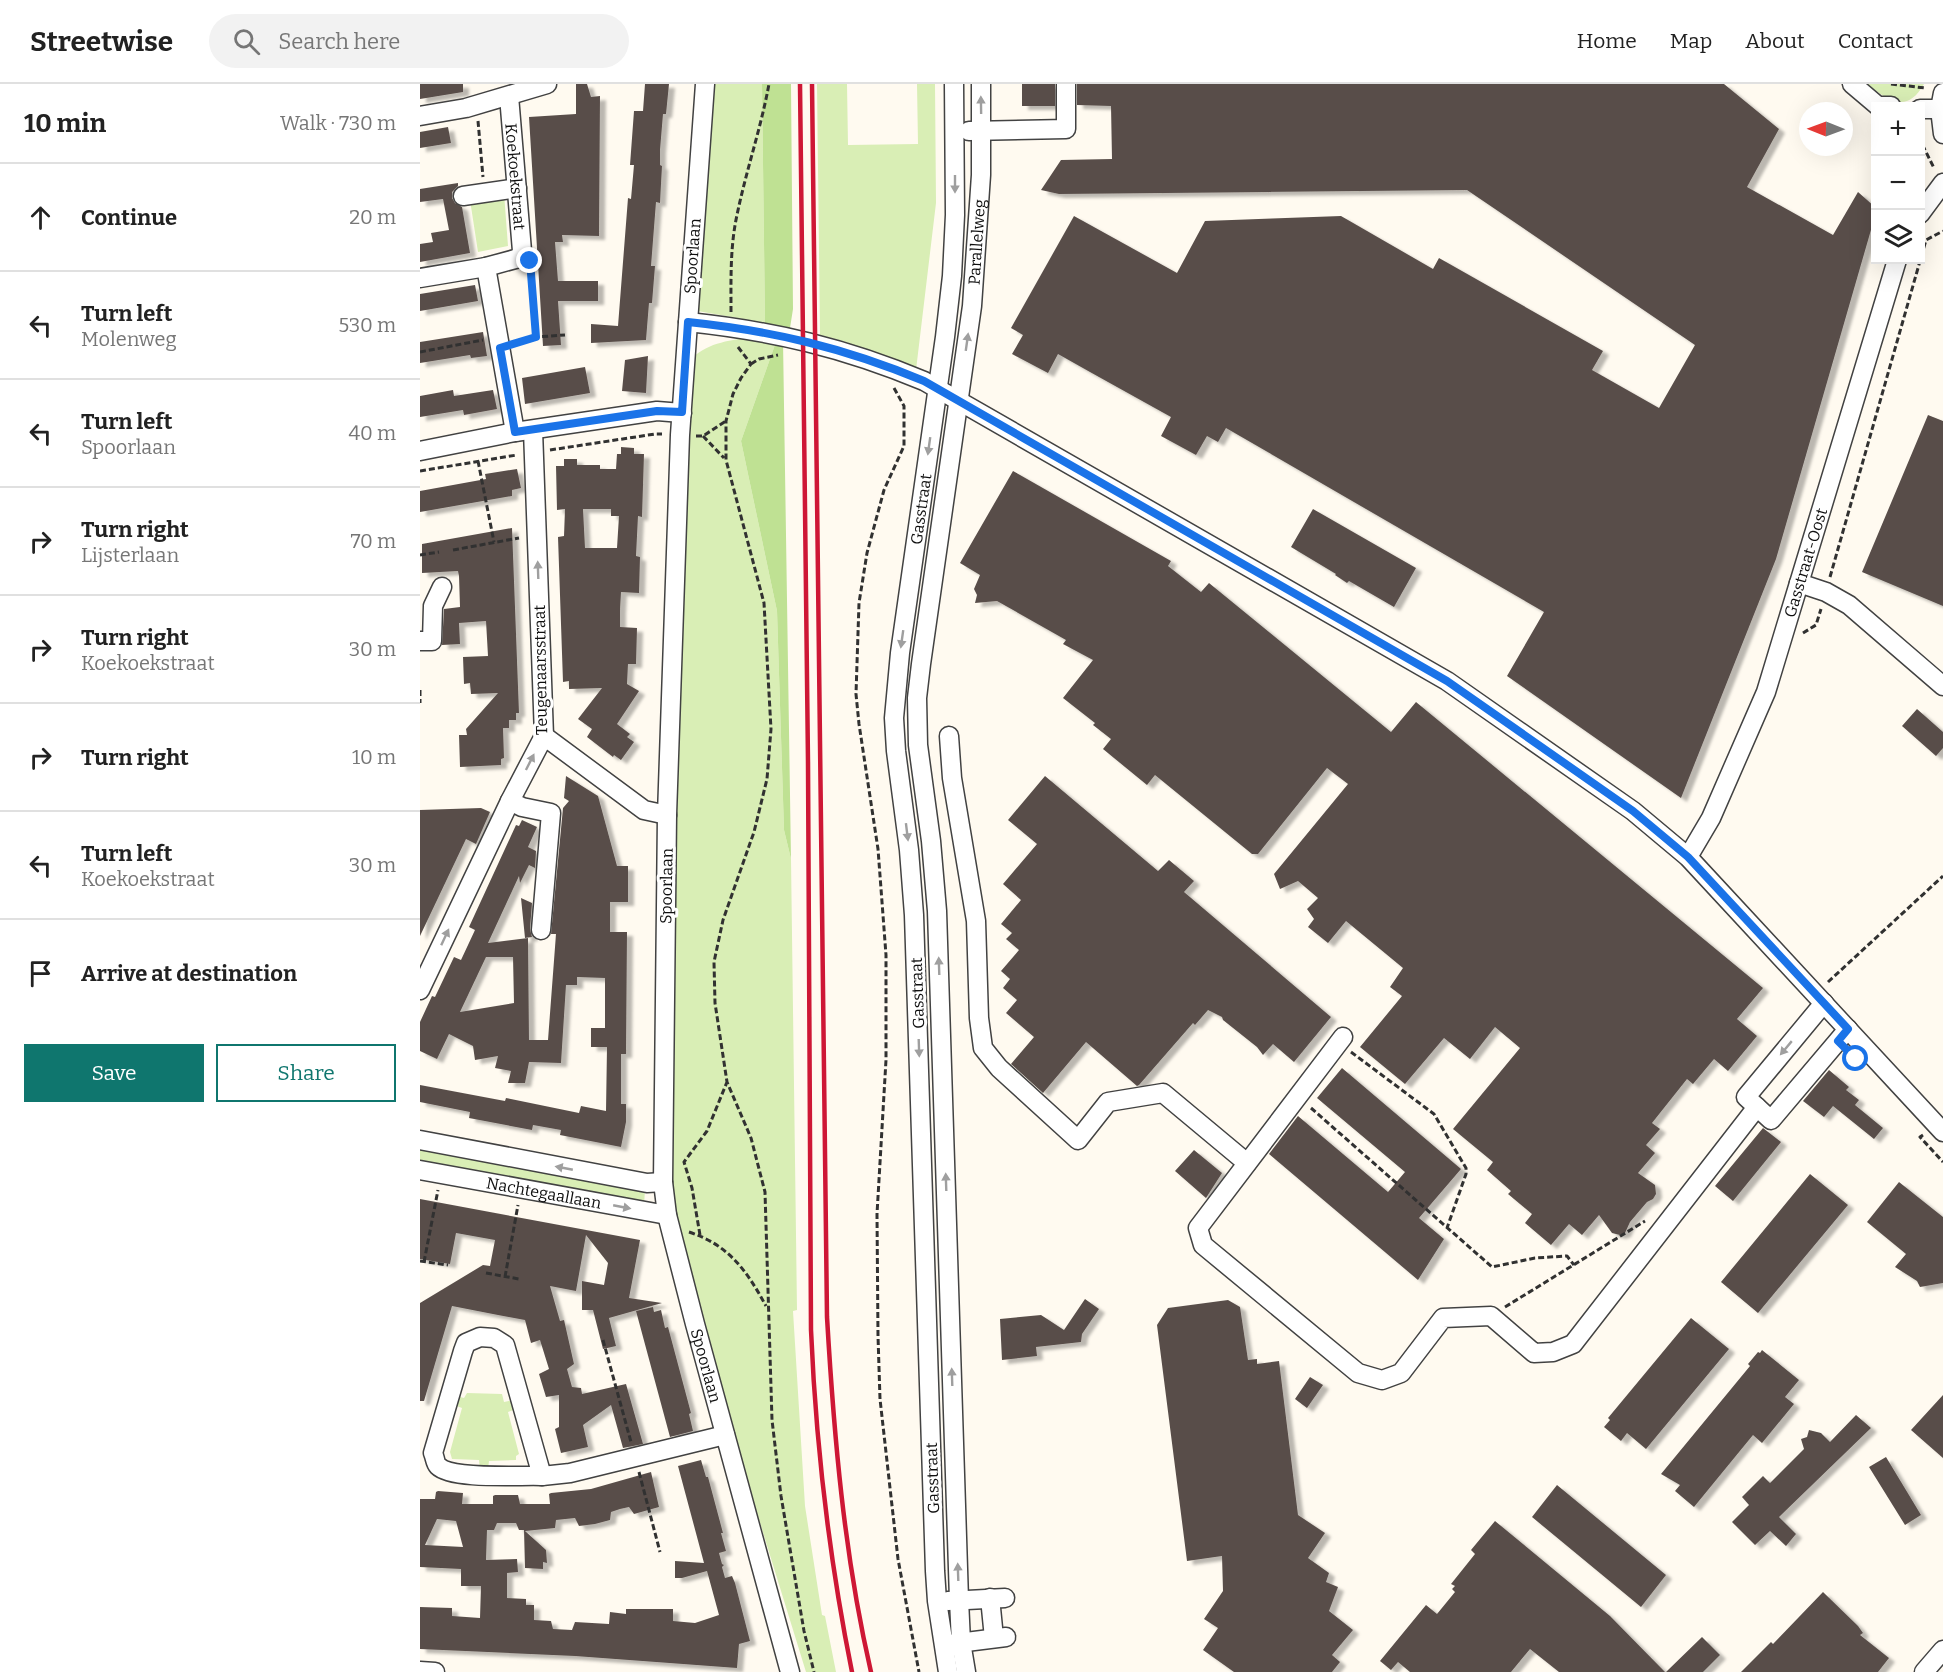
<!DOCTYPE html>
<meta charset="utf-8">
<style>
:root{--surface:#fff;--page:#f2f2f2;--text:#222;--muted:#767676;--line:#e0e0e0;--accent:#0f766e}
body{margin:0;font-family:Bitter,serif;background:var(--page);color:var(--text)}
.controls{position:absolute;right:18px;top:18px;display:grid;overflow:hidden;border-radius:0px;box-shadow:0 6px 24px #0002}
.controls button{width:54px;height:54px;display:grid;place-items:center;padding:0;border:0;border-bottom:2px solid var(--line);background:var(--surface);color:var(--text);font:30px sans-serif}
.compass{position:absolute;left:1379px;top:18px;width:54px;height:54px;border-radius:50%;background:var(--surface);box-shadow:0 6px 24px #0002;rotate:271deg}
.stop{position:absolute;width:18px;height:18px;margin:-14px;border:4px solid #1a73e8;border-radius:50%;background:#fff}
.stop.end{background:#1a73e8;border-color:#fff;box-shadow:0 2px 6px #0008}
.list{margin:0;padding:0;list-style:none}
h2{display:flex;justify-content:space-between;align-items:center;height:78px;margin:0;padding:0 24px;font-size:26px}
h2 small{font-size:20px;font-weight:400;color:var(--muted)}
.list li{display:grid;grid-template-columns:39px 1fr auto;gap:18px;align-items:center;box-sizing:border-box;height:108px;padding:0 24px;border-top:2px solid var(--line)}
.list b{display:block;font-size:22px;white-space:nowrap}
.list p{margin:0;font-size:20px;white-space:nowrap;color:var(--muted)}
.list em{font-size:20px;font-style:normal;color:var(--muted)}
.actions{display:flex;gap:12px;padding:18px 24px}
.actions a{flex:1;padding:14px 0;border:2px solid var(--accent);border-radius:0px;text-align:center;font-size:21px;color:var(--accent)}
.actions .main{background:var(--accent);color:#fff}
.icon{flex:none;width:33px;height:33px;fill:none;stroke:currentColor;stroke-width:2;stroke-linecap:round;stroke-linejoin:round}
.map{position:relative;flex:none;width:1523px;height:1588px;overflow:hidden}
header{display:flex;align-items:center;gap:36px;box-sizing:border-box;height:84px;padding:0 30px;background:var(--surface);border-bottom:2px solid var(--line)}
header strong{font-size:28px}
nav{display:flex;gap:33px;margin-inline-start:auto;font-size:21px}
.search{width:420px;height:54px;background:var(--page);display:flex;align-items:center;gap:15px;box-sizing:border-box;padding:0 21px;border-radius:33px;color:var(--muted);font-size:22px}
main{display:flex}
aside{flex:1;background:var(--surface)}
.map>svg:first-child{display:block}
.green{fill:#d9eeb5}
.forest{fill:#bfe193}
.building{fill:#594e4a;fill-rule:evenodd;filter:url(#shadow)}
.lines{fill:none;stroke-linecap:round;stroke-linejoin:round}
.minor-casing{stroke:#424242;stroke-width:21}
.path{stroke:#313131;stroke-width:3;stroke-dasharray:6 3;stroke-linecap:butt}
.minor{stroke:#fff;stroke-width:18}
.rail{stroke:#ce1735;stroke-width:4.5}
.oneway{fill:#9f9f9f}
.route{stroke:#1a73e8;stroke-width:8}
.labels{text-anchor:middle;stroke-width:6;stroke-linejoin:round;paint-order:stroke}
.street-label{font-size:16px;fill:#0f0f0f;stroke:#fff}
</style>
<header>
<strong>Streetwise</strong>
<div class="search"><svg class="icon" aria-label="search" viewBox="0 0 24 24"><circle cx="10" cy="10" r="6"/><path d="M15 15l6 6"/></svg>Search here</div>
<nav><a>Home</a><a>Map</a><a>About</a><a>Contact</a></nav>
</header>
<main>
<aside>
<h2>10 min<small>Walk · 730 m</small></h2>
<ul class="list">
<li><svg class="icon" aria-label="ahead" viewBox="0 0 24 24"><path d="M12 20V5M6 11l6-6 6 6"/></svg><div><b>Continue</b></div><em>20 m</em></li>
<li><svg class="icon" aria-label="left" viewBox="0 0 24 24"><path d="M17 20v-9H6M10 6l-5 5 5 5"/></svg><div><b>Turn left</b><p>Molenweg</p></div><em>530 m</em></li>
<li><svg class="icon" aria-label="left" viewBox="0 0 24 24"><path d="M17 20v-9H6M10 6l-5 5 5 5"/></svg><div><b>Turn left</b><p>Spoorlaan</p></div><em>40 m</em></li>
<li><svg class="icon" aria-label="right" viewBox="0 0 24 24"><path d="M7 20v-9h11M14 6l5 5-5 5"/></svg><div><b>Turn right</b><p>Lijsterlaan</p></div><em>70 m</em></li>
<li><svg class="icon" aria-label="right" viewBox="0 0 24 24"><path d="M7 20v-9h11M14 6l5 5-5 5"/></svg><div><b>Turn right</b><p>Koekoekstraat</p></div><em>30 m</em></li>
<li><svg class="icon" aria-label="right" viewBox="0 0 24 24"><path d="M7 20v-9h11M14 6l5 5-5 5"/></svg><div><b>Turn right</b></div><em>10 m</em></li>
<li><svg class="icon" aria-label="left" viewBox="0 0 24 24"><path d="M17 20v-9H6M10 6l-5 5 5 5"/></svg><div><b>Turn left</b><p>Koekoekstraat</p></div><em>30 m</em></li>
<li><svg class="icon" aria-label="arrive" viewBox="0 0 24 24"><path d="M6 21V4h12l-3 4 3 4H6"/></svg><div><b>Arrive at destination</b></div></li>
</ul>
<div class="actions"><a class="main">Save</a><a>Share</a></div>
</aside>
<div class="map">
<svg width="1523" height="1588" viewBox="0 0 1523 1588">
<defs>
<filter id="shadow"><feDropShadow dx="6" dy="4" stdDeviation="1.5" flood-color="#0004"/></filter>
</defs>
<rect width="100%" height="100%" fill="#fffaf0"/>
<path class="green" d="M290,0H342L345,239L272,226Z
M397,0H427L428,61L498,60L497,0H515L516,119L496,286L426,258L400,251Z
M1447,0H1504C1487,30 1469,17 1447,0Z
M84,109L88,162L58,168L50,116Z
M334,253L357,255L321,357L357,527L364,746L371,775L377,1226L373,1227L385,1422L402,1531L405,1532L416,1588H386L333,1416L251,1124L247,772L272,274C289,258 312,256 334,253Z
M0,1063L225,1105L224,1122L0,1079Z
M47,1309L82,1310L84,1318L94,1316L96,1325L88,1328L99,1370L96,1372V1376L69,1377L68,1385H60L59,1376L32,1375L30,1368L42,1324L34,1321L36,1312L44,1314Z"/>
<path class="forest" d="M342,0H371L373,225L370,244L345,239Z
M357,255L363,256L371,775L364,746L357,527L321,357Z"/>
<path class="building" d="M0,0H43V8L0,15Z
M156,0H167L171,13L180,12L179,152L142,151L143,158H135L138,197H178V217H138L141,261L123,262L109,33L156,30Z
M225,0H249L246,30H243L240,66V81L242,82L241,100L240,119L236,118L231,182H235L232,219H229L226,256L171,259V240L198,242L208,114L211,115L214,81H210L214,27H223Z
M602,0H635V22H602Z
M657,0H1304L1359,45L1327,103L1413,151L1438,108L1455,123V132L1356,475L1261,714L1087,592L1124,528L806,344L798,358L787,352L776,371L741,352L751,333L670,288L638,270L628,289L592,270L603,251L591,244L654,132L757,189L785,137L921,132L1013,185L1019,174L1183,267L1172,286L1239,324L1275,261L1047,106L639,110L621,106L641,76L692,75L691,22L657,21Z
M28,43L31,59L0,64V48Z
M38,99V102L32,108V114L35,119L42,123L50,169L0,178V160L13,158L11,149L29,146L23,115L0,118V105Z
M55,201L58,217L0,227V210Z
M63,248L67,272L51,274L50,271L0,279V258Z
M228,272L226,309L202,307L205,276Z
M165,283L170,309L105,320L102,294Z
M33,306L34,312L73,306L77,325L44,331L43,326L0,333V312Z
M1508,331L1523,337V522L1442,488Z
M201,363L214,364V370H224L222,433L218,432L216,472L220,473L219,509L201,508L200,526V543L217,544L216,580H208L207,600L219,607L197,640L210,650L207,653L214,658L201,676L194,671L193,673L167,653L172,645L158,635L182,604L149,605V597L143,598L138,453L144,452L145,425L137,426L136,382H144V375H157V381H180V385H196L197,370H201ZM163,425H191V432H199L197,464H165Z
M97,385L101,404L92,406V412L0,428V407L66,395L65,390Z
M593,387L751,477L748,482L781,508L789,499L971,648L996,618L1343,904L1317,935L1337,952L1308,987L1294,975L1273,1000L1267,995L1232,1039L1240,1045L1226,1061L1235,1069L1218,1089L1235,1101L1236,1110L1233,1115L1227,1118L1210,1138L1205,1149L1200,1151L1192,1149L1179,1131L1162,1151L1149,1140L1131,1161L1105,1139L1112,1130L1088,1110L1091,1107L1067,1086L1073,1078L1033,1045L1100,964L1075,943L1050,975L1024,954L985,1000L940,963L982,912L970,903L983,884L926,837L908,859L888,843L894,835L887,825L898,814L878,797L860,805L854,790L928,700L907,684L838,770H832L735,691L727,701L683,665L691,655L673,641L675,639L643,614L673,576L643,560L646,556L577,517L555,519L557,511L554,505L560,491L540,479Z
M893,425L996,484L974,523L929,497L927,499L915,491L916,490L871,463Z
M92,444L99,629H96V636H89V644H83L84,674L81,675V681L40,683L39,651H47L46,645L78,609L51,610L50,599L44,600L43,573L68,572L66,537L39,539L40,560L22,561L24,525L40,523L39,492L38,487L2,489V460Z
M1497,625L1523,648V664L1516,672L1482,642Z
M146,692L178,712L197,782H208V818H190V848H207L206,970H201V1020H206V1038L201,1063L140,1051L141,1046L113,1041L112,1046L49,1034L50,1028L0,1018V1001L85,1017L86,1014L159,1029L161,1022L186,1027L187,963H171V944H185V894L157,893V901H146L141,979L109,978L105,999H88L91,987L75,984L78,972L55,976L53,962L29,950L17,975L0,967V938L12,912L15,913L34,873L41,876L55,846L49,843L96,741L99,742L102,736L117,743L108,763L116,767L115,784L109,781L100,799L99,792L68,859L108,854L109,956H128L136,850H131L143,724L149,717L144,714ZM66,873H93L94,919L40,928Z
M625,692L738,787L749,776L774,797L764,808L911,933L874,978L853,960L843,971L837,963L803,936L802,933L788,926L775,941L773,939L719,1001L717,1002L666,958L623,1009L591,980L614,953L586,929L597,916L583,904L590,895L581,887L599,866L586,855L592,849L581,840L601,816L583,800L617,760L588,736Z
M61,724L70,728L56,760L46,755L0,852V726Z
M101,814L112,819L110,845L112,853L105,854Z
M922,984L1041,1085L999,1134L1024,1155L998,1196L849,1070L878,1032L968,1108L985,1088L897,1014Z
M1409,986L1429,1003L1426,1006L1439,1016L1435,1021L1463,1044L1454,1055L1413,1022L1404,1033L1383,1017Z
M1343,1044L1361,1058L1313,1117L1295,1102Z
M774,1066L802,1089L786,1114L755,1087Z
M1390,1090L1428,1121L1338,1229L1301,1198Z
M1479,1098L1523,1133V1199L1500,1203L1497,1197L1475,1183L1486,1170L1447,1138Z
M0,1115L220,1156L209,1214L242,1219L189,1234L196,1262L183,1265L173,1226H162V1197L184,1201L188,1179L166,1151L156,1207L130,1202L140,1237L144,1236L154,1280L147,1285L152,1303L161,1304L162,1310L206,1300L223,1360L203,1364L191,1321L163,1341L168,1363L141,1369L135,1345L139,1343V1311L126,1313L119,1290L129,1285L120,1256L111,1259L105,1236L78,1231L32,1222L4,1317H0V1219L63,1181L70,1182L75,1156L36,1149L30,1180L0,1175Z
M665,1215L679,1225L662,1250L661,1258L616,1263L617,1272L582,1276L580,1235L621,1231L644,1246Z
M808,1216L820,1223L828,1276L837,1275V1280L859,1277L878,1431L905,1449L888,1474L909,1489L906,1498L918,1503L909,1527L933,1546L912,1571L920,1578L912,1588H814L783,1566L798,1544L784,1535L803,1507L802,1472L767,1477L737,1241L748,1224Z
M233,1223L234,1228L241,1226L245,1244L248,1243L271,1329L269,1330L273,1347L250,1353L216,1227Z
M1271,1234L1309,1265L1226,1365L1207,1349L1201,1357L1184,1343L1190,1336L1188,1334Z
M1342,1266L1379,1296L1365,1313L1374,1320L1342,1359L1333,1351L1274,1423L1255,1407L1260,1401L1241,1390L1330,1282L1328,1280L1338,1268L1340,1269Z
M890,1293L903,1301L887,1324L875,1315Z
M1523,1311V1374L1491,1346Z
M1436,1331L1451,1344L1359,1433L1376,1450L1366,1462L1350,1447L1335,1461L1312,1438L1329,1421L1322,1413L1343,1392L1350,1399L1384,1365L1381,1355L1387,1353L1389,1346L1401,1349L1410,1358Z
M1466,1373L1501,1431L1485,1441L1449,1383Z
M281,1376L286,1393H288L303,1449H301L306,1467L299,1469L302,1480L304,1481L302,1483L305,1494L312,1492L315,1499L330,1557L319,1560L317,1584L155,1572L0,1565V1523L32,1524V1532L60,1534L61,1502H41V1485L0,1483V1415H15L16,1408L18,1407L43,1409L42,1420H73V1412L75,1411H98L100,1420H130L129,1410L131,1409L171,1405L231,1388L239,1423L214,1430L209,1423L200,1425L191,1428L190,1436L175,1440L159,1442L155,1434L136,1436L135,1444L105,1447L126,1466L127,1479L123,1478V1485L105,1484L104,1446H99L96,1439H77L74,1446H67L66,1476L97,1475L98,1488L87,1489V1514L106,1515V1521H114V1536L131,1537L133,1545L152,1546L155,1538L189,1540L190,1528L206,1530V1525H253V1537L275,1539L299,1531L287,1487L262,1494H255V1477L284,1479L258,1382ZM17,1435L36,1437L43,1463L5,1461Z
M1137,1401L1246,1491L1221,1523L1112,1433Z
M1075,1437L1190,1532L1245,1588H1139L1110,1565L1091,1588H990L978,1578L971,1586L960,1577L1006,1521L1017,1530L1035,1508L1032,1505L1035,1502L1031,1500L1055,1470L1051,1466Z
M1403,1508L1438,1542L1443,1549L1440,1551L1469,1574L1458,1588H1321L1351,1558L1353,1560Z
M1282,1553L1300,1571L1283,1588H1246Z"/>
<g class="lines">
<g class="minor-casing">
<g id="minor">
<path id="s1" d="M285,0L260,351L247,731L243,1098L247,1131L275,1240L370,1588"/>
<path d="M1432,0L1458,22H1471"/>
<path d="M1523,9L1520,25L1523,50"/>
<path id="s2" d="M89,12L102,167L99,174L66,183L95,348"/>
<path d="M1500,25H1520"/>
<path d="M0,32L46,24L127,0"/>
<path d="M549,47L646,45V0"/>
<path d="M43,112L97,104"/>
<path d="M1500,130L1523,99"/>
<path d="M0,194L66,183"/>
<path d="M268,238C354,247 425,264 504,297L1027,597L1213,727L1268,773L1523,1048"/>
<path d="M0,367L95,348L237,327L262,329"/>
<path d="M1379,499L1406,508L1429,521L1523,602"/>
<path d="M0,557H12L13,522L22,503"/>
<path d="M124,652L224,726L247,731"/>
<path d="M529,652L532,694L556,837L559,934L563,964L579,984L658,1056L688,1018L743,1009L827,1079"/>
<path d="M90,717L102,723L131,729L121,846"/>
<path id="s3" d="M1268,773L1291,734L1346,608L1477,176"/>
<path d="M0,906L90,717L124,652L113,346"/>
<path d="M1404,919L1326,1013L1351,1036L1428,945"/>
<path d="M923,953L778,1144L783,1161L938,1289L962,1296L981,1289L1023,1234L1071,1232L1114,1269L1133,1268L1153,1260L1337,1023"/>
<path d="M0,1056L227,1099L243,1098"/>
<path id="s4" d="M0,1086L247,1131"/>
<path d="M60,1253L74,1254L85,1261L122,1392C100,1391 32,1396 18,1382C15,1379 15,1373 13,1369L43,1267L46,1259Z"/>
<path d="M122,1392L150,1389L305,1351"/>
<path d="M570,1514L574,1554"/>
<path d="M528,1517L585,1514"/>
<path d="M530,1560L586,1553"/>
<path d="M0,1587L15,1588"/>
<path id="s5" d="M528,1588L517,1517L515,1487L494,831L489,766L476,667L474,634L480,569L525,253L532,192L535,131L534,0"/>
<path id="s6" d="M546,1588L541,1558L539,1516L517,827L511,757L498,661L497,614L501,580L552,222L561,91V0"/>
<path d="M1504,1588L1523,1566"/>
</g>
</g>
<path class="path" d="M1471,0L1505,4
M58,37L63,93
M1502,43V60L1514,84
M111,186L116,253
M311,228C311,195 310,163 317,131C326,87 341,44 349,0
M96,259L116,253L145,251
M318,263L331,280L321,294L313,310L306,337V376L344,519L351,645L347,695L334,748L303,836L294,878L295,919L307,998L331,1054L345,1108L352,1336L361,1412L384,1547L394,1588
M0,268L63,256
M331,280L339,275L358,271
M474,304L484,322V362L464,406L447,469L439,519L436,610L439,640L458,765L466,871V976L457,1130L458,1252L460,1315L478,1475L499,1588
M276,352H283L306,337
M283,352L304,374
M130,366L235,350H242
M58,377L74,458
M0,387L97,371
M33,466L99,454
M0,471L19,468
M1410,493L1506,156L1523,147
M1383,549L1396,541L1401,525
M0,606V619
M1408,898L1523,792
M931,968L1014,1030L1046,1084V1090L1027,1144
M891,1024L1072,1183L1115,1174L1147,1172L1154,1181
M1503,1051L1500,1053L1523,1078
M269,1148C309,1161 327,1187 346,1222
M280,1151L272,1104L264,1078L287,1047L307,998
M0,1177L28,1181
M4,1178L18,1106
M66,1189L99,1195
M85,1193L98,1121
M1085,1223L1225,1137
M183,1256L211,1358
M219,1388L240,1468"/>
<use href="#minor" class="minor"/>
<path class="rail" d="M380,0L388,678L391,1246C396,1363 409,1474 432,1588
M392,0L407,1233C414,1352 424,1471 451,1588"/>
</g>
<defs><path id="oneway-solid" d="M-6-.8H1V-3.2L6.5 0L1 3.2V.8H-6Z" transform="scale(1.5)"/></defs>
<g class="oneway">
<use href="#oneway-solid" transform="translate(561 21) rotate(-91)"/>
<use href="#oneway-solid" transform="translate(535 100) rotate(90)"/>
<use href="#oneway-solid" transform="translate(547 258) rotate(-82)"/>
<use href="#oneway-solid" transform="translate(509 362) rotate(98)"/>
<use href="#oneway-solid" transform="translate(118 486) rotate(-92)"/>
<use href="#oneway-solid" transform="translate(482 555) rotate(98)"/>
<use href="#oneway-solid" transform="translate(110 678) rotate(-63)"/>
<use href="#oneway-solid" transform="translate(487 748) rotate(83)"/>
<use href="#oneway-solid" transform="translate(25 853) rotate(-65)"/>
<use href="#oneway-solid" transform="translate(519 882) rotate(-92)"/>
<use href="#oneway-solid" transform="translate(499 964) rotate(88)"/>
<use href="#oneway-solid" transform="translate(1366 964) rotate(130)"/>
<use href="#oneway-solid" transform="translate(144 1084) rotate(-169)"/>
<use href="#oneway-solid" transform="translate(526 1098) rotate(-92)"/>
<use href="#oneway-solid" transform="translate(202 1123) rotate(11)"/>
<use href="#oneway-solid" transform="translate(532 1293) rotate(-92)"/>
<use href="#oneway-solid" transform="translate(538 1488) rotate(-92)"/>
</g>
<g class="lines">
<path class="route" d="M110,177L116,253L80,264L95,348L237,327L262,328L268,238C354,247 425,264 504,297L1027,597L1213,727L1268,773L1428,945L1418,957L1436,975"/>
</g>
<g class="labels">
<g class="street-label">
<text dy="6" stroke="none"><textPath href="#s2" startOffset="81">Koekoekstraat</textPath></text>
<text dy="6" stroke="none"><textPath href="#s6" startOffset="1436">Parallelweg</textPath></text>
<text transform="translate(272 172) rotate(-86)" y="6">Spoorlaan</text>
<text dy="6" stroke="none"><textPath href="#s5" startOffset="1167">Gasstraat</textPath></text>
<text dy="6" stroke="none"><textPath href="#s3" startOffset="318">Gasstraat-Oost</textPath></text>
<text transform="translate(120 586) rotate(-91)" y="6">Teugenaarsstraat</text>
<text transform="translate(246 802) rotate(-89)" y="6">Spoorlaan</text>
<text transform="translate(497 909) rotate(-92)" y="6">Gasstraat</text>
<text dy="6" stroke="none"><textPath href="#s4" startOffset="126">Nachtegaallaan</textPath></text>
<text dy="6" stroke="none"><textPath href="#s1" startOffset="1288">Spoorlaan</textPath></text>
<text transform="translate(512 1394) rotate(-92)" y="6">Gasstraat</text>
</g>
</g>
</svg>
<div class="controls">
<button>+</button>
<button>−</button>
<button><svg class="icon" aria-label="layers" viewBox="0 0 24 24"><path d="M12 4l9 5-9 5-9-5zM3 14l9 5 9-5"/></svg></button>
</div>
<svg class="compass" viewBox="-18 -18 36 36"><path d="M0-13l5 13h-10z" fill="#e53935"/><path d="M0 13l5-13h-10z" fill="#767676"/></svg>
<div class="stop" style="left:1436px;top:975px"></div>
<div class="stop end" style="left:110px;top:177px"></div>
</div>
</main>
